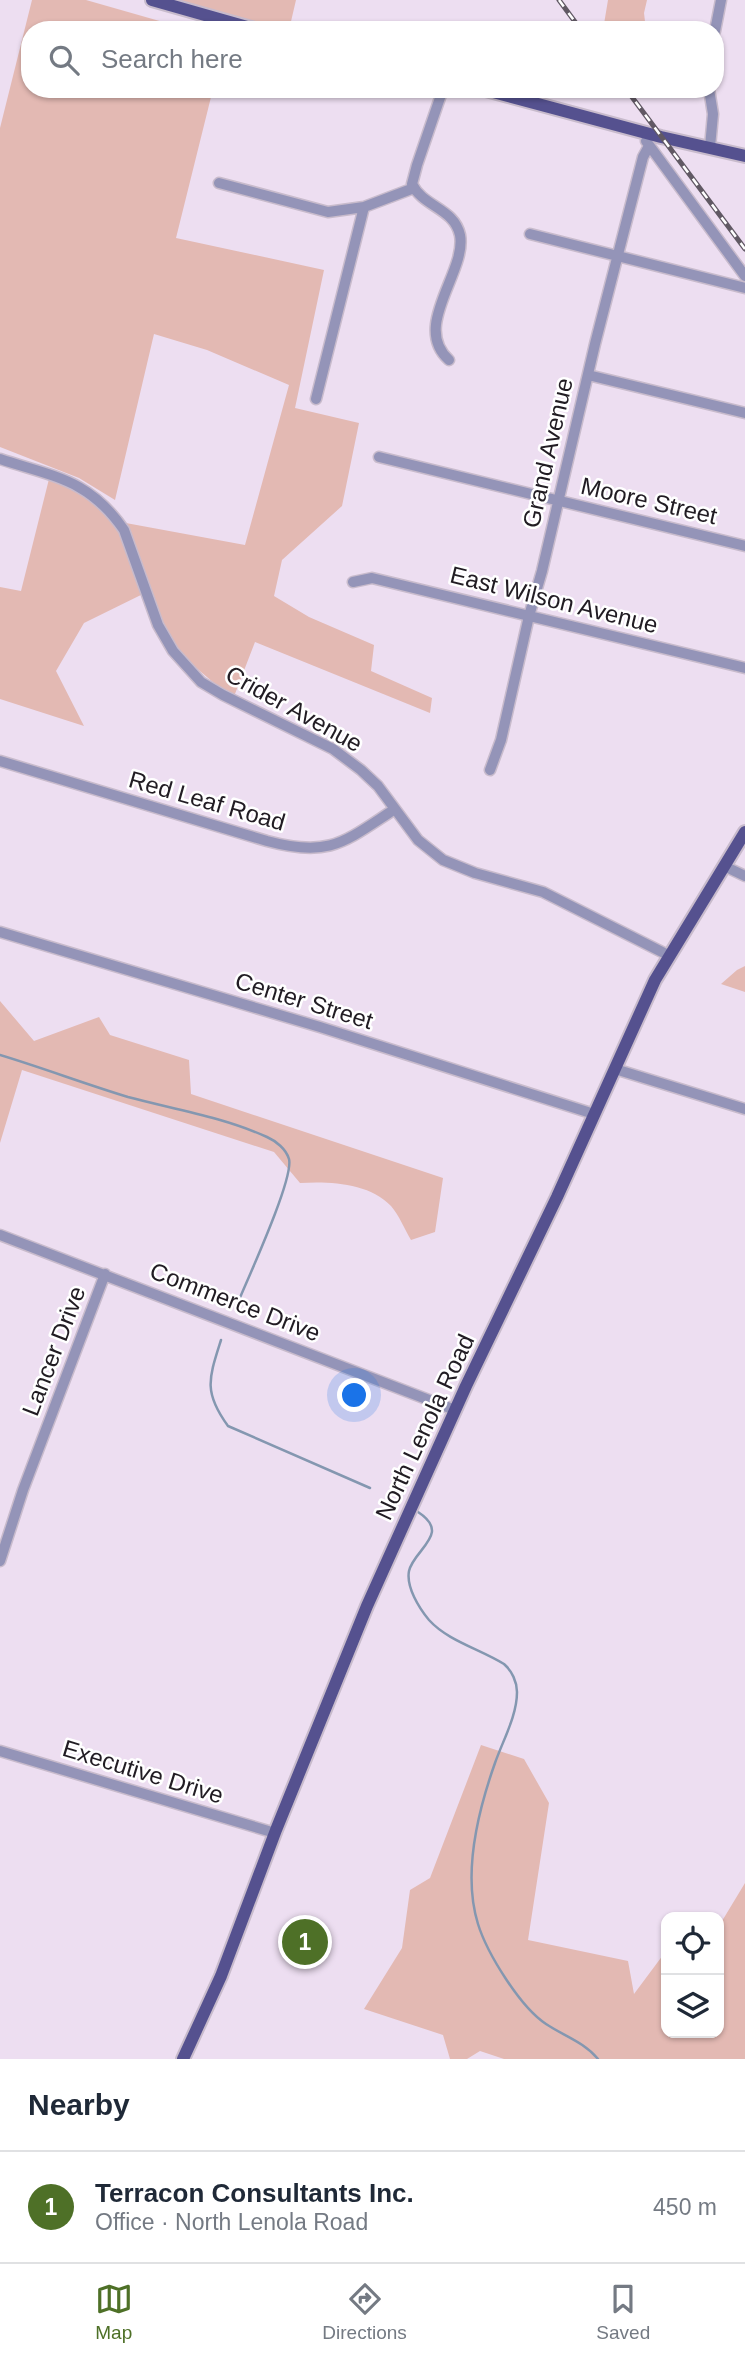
<!DOCTYPE html>
<meta charset="utf-8">
<style>
:root{--surface:#fff;--page:#f2f2f3;--text:#1f2937;--muted:#747a83;--line:#e0e1e3;--accent:#4e7027}
body{margin:0;font-family:Helvetica,sans-serif;background:var(--page);color:var(--text)}
.controls{position:absolute;right:21px;bottom:21px;display:grid;overflow:hidden;border-radius:14px;box-shadow:0 2px 5px #0004}
.controls button{width:63px;height:63px;display:grid;place-items:center;padding:0;border:0;border-bottom:2px solid var(--line);background:var(--surface);color:var(--text);font:35px sans-serif}
.you{position:absolute;left:355px;top:1396px;width:24px;height:24px;margin:-18px;border:5px solid #fff;border-radius:50%;background:#1a73e8;box-shadow:0 0 0 10px #1a73e833}
.badge{display:grid;place-items:center;width:46px;height:46px;border-radius:50%;background:var(--accent);color:#fff;font-size:23px;font-weight:700}
.pin{position:absolute;translate:-50% -50%;border:4px solid #fff;box-shadow:0 2px 7px #0006}
.list{margin:0;padding:0;list-style:none}
h2{display:flex;justify-content:space-between;align-items:center;height:91px;margin:0;padding:0 28px;font-size:30px}
h2 small{font-size:23px;font-weight:400;color:var(--muted)}
.list li{display:grid;grid-template-columns:46px 1fr auto;gap:21px;align-items:center;box-sizing:border-box;height:112px;padding:0 28px;border-top:2px solid var(--line)}
.list b{display:block;font-size:26px;white-space:nowrap}
.list p{margin:0;font-size:23px;white-space:nowrap;color:var(--muted)}
.list em{font-size:23px;font-style:normal;color:var(--muted)}
.icon{flex:none;width:38px;height:38px;fill:none;stroke:currentColor;stroke-width:2;stroke-linecap:round;stroke-linejoin:round}
.map{position:relative;flex:none;width:745px;height:2059px;overflow:hidden}
.search{position:absolute;background:var(--surface);box-shadow:0 2px 5px #0004;left:21px;right:21px;top:21px;height:77px;display:flex;align-items:center;gap:18px;box-sizing:border-box;padding:0 24px;border-radius:28px;color:var(--muted);font-size:26px}
.sheet{height:203px;background:var(--surface)}
nav{display:flex;justify-content:space-around;align-items:center;box-sizing:border-box;height:98px;border-top:2px solid var(--line);background:var(--surface);font-size:19px;color:var(--muted)}
nav a{display:grid;justify-items:center;gap:4px}
nav .on{color:var(--accent)}
.map>svg:first-child{display:block}
.green{fill:#e3b9b3}
.lines{fill:none;stroke-linecap:round;stroke-linejoin:round}
.stream{stroke:#8497b0;stroke-width:2.5}
.minor-casing{stroke:#c8bbcc;stroke-width:13}
.major-casing{stroke:#c8bbcc;stroke-width:16}
.minor{stroke:#9494b8;stroke-width:10}
.major{stroke:#55518f;stroke-width:12}
.rail-casing{stroke:#615964;stroke-width:5}
.rail{stroke:#fff;stroke-width:2.5;stroke-dasharray:8;stroke-linecap:butt}
.labels{text-anchor:middle;stroke-width:5;stroke-linejoin:round;paint-order:stroke}
.street-label{font-size:24px;fill:#211c23;stroke:#fff}
</style>
<div class="map">
<svg width="745" height="2059" viewBox="0 0 745 2059">
<rect width="100%" height="100%" fill="#eddef1"/>
<path class="green" d="M32,0H86L191,30H30V89H213L176,238L324,270L295,408L359,423L342,506L282,560L274,596L309,617L374,645L371,671L432,698L430,713L255,642L233,699L169,645L149,591L84,623L56,671L84,726L0,699V587L21,591L50,475L107,509L115,521L245,545L289,385L207,350L154,334L115,500L79,478L0,447V128Z
M161,0H296L289,30H257Z
M608,0H647L644,13L646,30H603Z
M745,966V992L721,984L737,970Z
M0,1001L34,1041L99,1017L110,1035L189,1060L191,1094L443,1178L435,1232L411,1240C405,1230 399,1215 391,1206C370,1183 329,1181 300,1183L274,1152L22,1070L0,1143Z
M481,1745L524,1759L549,1803L528,1940L628,1961L634,1994L666,1951V2033H719V1926L745,1883V2059H504L480,2051L467,2059H450L443,2035L364,2009L402,1948L410,1890L430,1878Z"/>
<g class="lines">
<path class="stream" d="M0,1055C43,1068 85,1084 128,1097C173,1109 223,1117 267,1137C276,1141 286,1149 289,1159C294,1178 249,1276 239,1300
M221,1340C209,1378 203,1392 228,1426L370,1488
M418,1512C452,1534 414,1549 409,1571C406,1587 419,1608 429,1620C448,1641 480,1649 504,1664C512,1671 517,1682 517,1692C517,1716 503,1740 495,1763C478,1811 462,1873 478,1924C487,1953 520,2007 546,2024C564,2036 584,2042 598,2059"/>
<g class="minor-casing">
<path id="minor" d="M715,31L721,0
M443,89L417,165L412,184C423,207 454,208 460,235C467,272 411,326 449,360
M709,89L713,114L710,147
M646,141L745,276
M219,183L328,212L364,207
M530,234L745,288
M588,375L745,413
M316,399L364,207L414,188
M379,457L745,546
M0,459C54,477 89,479 124,530L158,625L173,651L201,682L223,695L333,749L361,770L378,786L418,840L443,860L475,873L543,892L668,955
M353,582L372,578L745,668
M0,761L267,841C330,858 344,842 395,809
M490,770L501,740L529,616L542,571L595,344L643,157L649,146
M724,866L745,876
M0,932L320,1027L594,1114
M615,1069L745,1109
M0,1235L455,1410
M0,1561L23,1490L105,1274
M0,1751L275,1833"/>
</g>
<g class="major-casing">
<path id="major" d="M152,0L258,30
M482,89L661,137L745,156
M183,2059L221,1976L276,1830L367,1606L466,1386L557,1197L655,980L745,832"/>
</g>
<use href="#minor" class="minor"/>
<use href="#major" class="major"/>
<g class="rail-casing">
<path id="rail" d="M559,0L581,30
M626,89L745,249"/>
</g>
<use href="#rail" class="rail"/>
</g>
<g class="labels">
<g class="street-label">
<text transform="translate(548 453) rotate(-77)" y="8">Grand Avenue</text>
<text transform="translate(649 501) rotate(13)" y="8">Moore Street</text>
<text transform="translate(554 600) rotate(14)" y="8">East Wilson Avenue</text>
<text transform="translate(294 709) rotate(29)" y="8">Crider Avenue</text>
<text transform="translate(207 801) rotate(16)" y="8">Red Leaf Road</text>
<text transform="translate(304 1001) rotate(17)" y="8">Center Street</text>
<text transform="translate(235 1302) rotate(21)" y="8">Commerce Drive</text>
<text transform="translate(54 1351) rotate(-69)" y="8">Lancer Drive</text>
<text transform="translate(425 1427) rotate(-65)" y="8">North Lenola Road</text>
<text transform="translate(143 1772) rotate(17)" y="8">Executive Drive</text>
</g>
</g>
</svg>
<div class="controls">
<button><svg class="icon" aria-label="locate" viewBox="0 0 24 24"><circle cx="12" cy="12" r="6"/><path d="M12 2v4M12 18v4M2 12h4M18 12h4"/></svg></button>
<button><svg class="icon" aria-label="layers" viewBox="0 0 24 24"><path d="M12 4l9 5-9 5-9-5zM3 14l9 5 9-5"/></svg></button>
</div>
<div class="you"></div>
<div class="pin badge" style="left:305px;top:1942px">1</div>
<div class="search"><svg class="icon" aria-label="search" viewBox="0 0 24 24"><circle cx="10" cy="10" r="6"/><path d="M15 15l6 6"/></svg>Search here</div>
</div>
<section class="sheet">
<h2>Nearby<small></small></h2>
<ul class="list">
<li><span class="badge">1</span><div><b>Terracon Consultants Inc.</b><p>Office · North Lenola Road</p></div><em>450 m</em></li>
</ul>
</section>
<nav>
<a class="on"><svg class="icon" aria-label="map" viewBox="0 0 24 24"><path d="M3 6l6-2 6 2 6-2v14l-6 2-6-2-6 2zM9 4v14M15 6v14"/></svg>Map</a>
<a><svg class="icon" aria-label="directions" viewBox="0 0 24 24"><path d="M12 3l9 9-9 9-9-9zM9 14v-3h6M13 9l2 2-2 2"/></svg>Directions</a>
<a><svg class="icon" aria-label="saved" viewBox="0 0 24 24"><path d="M7 4h10v16l-5-4-5 4z"/></svg>Saved</a>
</nav>
